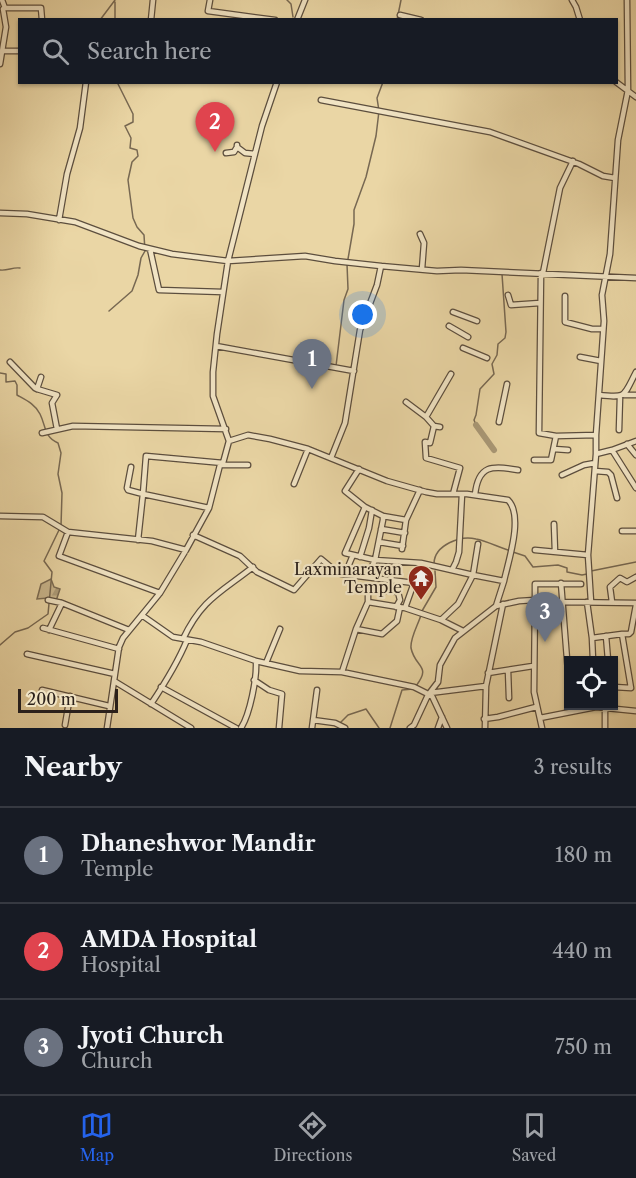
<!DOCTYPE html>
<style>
:root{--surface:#171b24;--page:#20242c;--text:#f1f3f6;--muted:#9ea1a6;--line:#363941;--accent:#2563eb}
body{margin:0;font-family:"Libre Caslon Text",serif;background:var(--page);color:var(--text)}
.controls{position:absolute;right:18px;bottom:18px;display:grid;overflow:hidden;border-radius:0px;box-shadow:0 2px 4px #0004}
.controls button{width:54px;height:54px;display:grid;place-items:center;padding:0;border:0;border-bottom:2px solid var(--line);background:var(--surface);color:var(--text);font:30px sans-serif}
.scale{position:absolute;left:18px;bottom:15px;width:100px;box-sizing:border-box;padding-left:6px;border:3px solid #2c211b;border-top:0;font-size:16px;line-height:21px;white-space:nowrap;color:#2c211b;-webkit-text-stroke:4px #f1e4c4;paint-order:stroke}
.you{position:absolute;left:363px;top:315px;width:21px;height:21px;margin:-15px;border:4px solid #fff;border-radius:50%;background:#1a73e8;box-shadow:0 0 0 9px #1a73e833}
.badge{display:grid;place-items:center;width:39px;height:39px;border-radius:50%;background:var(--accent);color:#fff;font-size:20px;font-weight:700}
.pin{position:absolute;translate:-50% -50px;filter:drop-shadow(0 2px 3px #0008)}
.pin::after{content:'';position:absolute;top:32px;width:21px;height:18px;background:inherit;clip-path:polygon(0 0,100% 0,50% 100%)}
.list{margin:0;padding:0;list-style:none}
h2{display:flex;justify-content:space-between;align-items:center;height:78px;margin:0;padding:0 24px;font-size:26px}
h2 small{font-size:20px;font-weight:400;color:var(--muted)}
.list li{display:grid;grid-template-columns:39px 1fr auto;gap:18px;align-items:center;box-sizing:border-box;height:96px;padding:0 24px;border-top:2px solid var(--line)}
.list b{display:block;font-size:22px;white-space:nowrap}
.list p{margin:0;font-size:20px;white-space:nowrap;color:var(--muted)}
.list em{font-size:20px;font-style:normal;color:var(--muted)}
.icon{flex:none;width:33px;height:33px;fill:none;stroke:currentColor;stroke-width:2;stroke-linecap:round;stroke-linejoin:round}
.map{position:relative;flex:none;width:636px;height:728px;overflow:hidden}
.search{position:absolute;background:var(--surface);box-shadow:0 2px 4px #0004;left:18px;right:18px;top:18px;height:66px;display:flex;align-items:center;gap:15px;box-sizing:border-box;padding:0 21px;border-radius:0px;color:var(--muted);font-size:22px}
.sheet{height:366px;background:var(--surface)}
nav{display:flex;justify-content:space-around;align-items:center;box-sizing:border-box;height:84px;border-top:2px solid var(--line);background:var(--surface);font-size:16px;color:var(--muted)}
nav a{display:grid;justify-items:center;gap:3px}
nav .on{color:var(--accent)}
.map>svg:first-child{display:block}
.forest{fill:url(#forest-firs);stroke:#7b6c54;stroke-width:1.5}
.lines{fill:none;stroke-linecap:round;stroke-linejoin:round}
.stream{stroke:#776852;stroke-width:1.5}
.river{stroke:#a99876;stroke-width:6}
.minor-casing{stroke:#5c4e3e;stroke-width:7}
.minor{stroke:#f1e4c4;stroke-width:4.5}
.labels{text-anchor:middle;stroke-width:4.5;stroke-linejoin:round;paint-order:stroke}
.poi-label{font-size:16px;fill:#2c211b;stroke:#f1e4c4;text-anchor:end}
</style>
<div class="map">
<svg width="636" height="728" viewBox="0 0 636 728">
<defs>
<pattern id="forest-firs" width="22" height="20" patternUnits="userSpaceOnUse" patternTransform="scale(1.5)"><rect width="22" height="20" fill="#cab78e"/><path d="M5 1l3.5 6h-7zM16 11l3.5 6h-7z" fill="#ae9d7a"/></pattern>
</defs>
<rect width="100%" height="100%" fill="#ead6a5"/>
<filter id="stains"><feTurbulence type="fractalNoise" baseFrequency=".00333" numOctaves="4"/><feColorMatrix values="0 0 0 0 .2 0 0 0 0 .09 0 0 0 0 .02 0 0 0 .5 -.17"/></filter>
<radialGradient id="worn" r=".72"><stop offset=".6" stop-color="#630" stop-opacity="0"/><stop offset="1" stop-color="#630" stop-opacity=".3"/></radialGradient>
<path class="forest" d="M51,579L54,587L60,589L56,601L48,598L37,599L41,584Z"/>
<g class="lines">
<path class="stream" d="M287,0L291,4L293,17
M115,2V20
M100,20L115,0
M397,20L401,0
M348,259L354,224V210L366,177L376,136L379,111L377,98L383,82
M0,270C8,271 12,267 20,268
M109,311L132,291L138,275L141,258L145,251L144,235L137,227L133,218L128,180L132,162L138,156L137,150L130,148L131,138L125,126L133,122V114L117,82
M336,366L344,300L348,289L347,264
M0,373L6,374V382L15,381L17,385V395C26,400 35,404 40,414C46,426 44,437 58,443L61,453L58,474L62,493L61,526
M476,425L474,420L476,415L480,389L494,374L492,364L497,355L498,344L505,338L506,332L502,274
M513,552L525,556L533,567L558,565L567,568V572L582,575L587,574
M434,563C435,545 460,535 476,539C487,541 498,547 508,550
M591,571L636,562
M422,611L436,587L435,571
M0,645L15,632L28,628L48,614L52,572L44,561L59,530
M416,686C432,665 415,668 411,648C410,638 418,625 421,615
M340,723L348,715L366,709L379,728
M390,728L402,690L413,689"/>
<path class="river" d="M476,425L494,450"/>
<g class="minor-casing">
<path id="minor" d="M210,0L208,11L275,20
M572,0L576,7L580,20
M5,8H41L42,20
M400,15L421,20
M151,20L153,0
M297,20L305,0
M2,51H20
M0,64L6,27L3,9L5,8L2,0
M616,82L636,97
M321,100L490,132L579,164L603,176L615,178
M237,145V147L245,153L255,154
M226,153L234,152L237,147
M0,213L27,214L75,222L139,246L172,254L228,261L305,256L335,261L381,266L437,271L461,270L636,278
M59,220L67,174L80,128L86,82
M420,234L424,243L422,269
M150,249L159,290L223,292
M541,273L539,433L556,436L596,435V454
M543,273L560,188L573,161
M508,295L511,305L540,303
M565,296V322L592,329H603
M453,312L477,321
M449,326L468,337
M216,346L354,371
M463,348L487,358
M580,357L601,361
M10,362L35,388L37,389L41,377
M37,389L57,395L52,403L57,429
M599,395C627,398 623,397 636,372
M624,395H636
M406,402L426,417L434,426
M426,417L451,374
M499,422L507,384
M440,427L434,426L430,443L425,442L426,458L460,468L453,494
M619,430L620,397
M42,433L73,426L226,429
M596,435L604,321L602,295L610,254L618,140L628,90L627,0
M229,441L248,435L270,439L308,449L387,481L426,492L437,494H467L508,500C524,516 508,562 504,581
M627,444L636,455
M554,449L568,450
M612,450L636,441
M331,458L345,423L360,330L377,285L381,266
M534,460H551L556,436
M220,465H248
M131,467L127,488L128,490L143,494L138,540
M359,469L345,491L365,507L345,553L375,560L421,563L473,575L478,544
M595,471L608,472L611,475L617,498
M562,475L584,465L595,463
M294,484L308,449
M475,495C478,465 492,465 518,470
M365,507L383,516V520L375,560L367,577
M209,508L143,494L146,456L223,463
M0,516L43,517L68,532L152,541L186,550
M383,516L406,520
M554,524L555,552
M381,529L405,533
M622,531H636
M68,532L59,556L160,593
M193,535L240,556L257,572L294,590L321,559L333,569L341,574L414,583
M379,542L403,546
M402,549L406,520L420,490
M535,550L588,555
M360,557L369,528L372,510
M452,570L456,562L459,552L462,494
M345,574L353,555
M390,581L396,562
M561,583L568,672
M48,600L62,603L129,630
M368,602L356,629L382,634L397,621L400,607
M587,602L592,638L593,660
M591,602L588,555L596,454L612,450L636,488
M612,602L610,587L620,578L627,582L636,577
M396,607L400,600L398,592L368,589V602L405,608L441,620
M405,608L421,563
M143,616L173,637L201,642L256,661L300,671L342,672L414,687L432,696L447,728
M43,628L119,649
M49,630L62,603
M463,631L441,620L458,604L473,575L504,581L496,606
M622,634H629L631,632L636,605
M606,636L608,660
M592,638L622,634L631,688L614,687
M183,639C202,599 220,593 253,567
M27,654L115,674
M266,663L280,629
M508,670L509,698
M342,672L356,629
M488,673L533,666
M254,680L269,690L282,694L279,728
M114,681L191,728
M161,687L236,728
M42,690L109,706
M430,693L486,686L503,604
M151,704C165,683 178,662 187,640
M540,718L596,707L636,711
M484,719L498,717L536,707
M313,720L335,723L345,728
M65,725L70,696
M107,728L119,647L123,638L160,593L186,550L209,508L220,465L223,463L229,441L213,396V372L217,334L228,261L262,126L277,82
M241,728C250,714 257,678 256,661
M312,728L317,690
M410,728L414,725L428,695L438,682L440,665L455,638L496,606L519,601L535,600V584H581
M438,728L442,717
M485,728L486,686
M542,728L534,692L535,600L563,602L636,603
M605,728V707"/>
</g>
<use href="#minor" class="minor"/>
</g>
<defs>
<g id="temple-pin" transform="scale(1.35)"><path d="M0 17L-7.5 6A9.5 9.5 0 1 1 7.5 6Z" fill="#8f2418" stroke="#f1e4c4"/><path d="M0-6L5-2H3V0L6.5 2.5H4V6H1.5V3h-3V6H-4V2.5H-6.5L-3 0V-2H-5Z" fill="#fff"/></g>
</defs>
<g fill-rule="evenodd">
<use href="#temple-pin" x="421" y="578"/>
</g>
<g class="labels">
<g class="poi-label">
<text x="402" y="575">Laxminarayan<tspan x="402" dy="18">Temple</tspan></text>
</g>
</g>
<rect width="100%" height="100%" filter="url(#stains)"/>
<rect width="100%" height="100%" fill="url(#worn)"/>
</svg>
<div class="controls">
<button><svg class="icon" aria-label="locate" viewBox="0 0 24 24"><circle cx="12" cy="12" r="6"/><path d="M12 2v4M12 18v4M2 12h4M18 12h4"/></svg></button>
</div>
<div class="scale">200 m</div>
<div class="you"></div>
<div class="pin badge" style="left:312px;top:389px;background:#6b7280">1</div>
<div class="pin badge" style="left:215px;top:152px;background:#e0444e">2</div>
<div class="pin badge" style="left:545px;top:642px;background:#6b7280">3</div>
<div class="search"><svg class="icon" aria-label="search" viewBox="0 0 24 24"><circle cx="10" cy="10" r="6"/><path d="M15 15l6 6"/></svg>Search here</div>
</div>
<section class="sheet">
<h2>Nearby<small>3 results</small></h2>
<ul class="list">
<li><span class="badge" style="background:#6b7280">1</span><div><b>Dhaneshwor Mandir</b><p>Temple</p></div><em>180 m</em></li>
<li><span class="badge" style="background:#e0444e">2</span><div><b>AMDA Hospital</b><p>Hospital</p></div><em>440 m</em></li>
<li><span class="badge" style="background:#6b7280">3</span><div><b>Jyoti Church</b><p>Church</p></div><em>750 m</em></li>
</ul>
</section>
<nav>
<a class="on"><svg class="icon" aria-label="map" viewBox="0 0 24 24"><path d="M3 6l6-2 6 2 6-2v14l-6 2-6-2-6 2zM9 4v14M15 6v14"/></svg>Map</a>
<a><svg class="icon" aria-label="directions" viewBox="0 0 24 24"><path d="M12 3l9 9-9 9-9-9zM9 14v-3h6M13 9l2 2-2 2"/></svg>Directions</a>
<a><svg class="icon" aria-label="saved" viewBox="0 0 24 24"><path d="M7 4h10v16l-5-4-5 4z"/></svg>Saved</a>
</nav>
